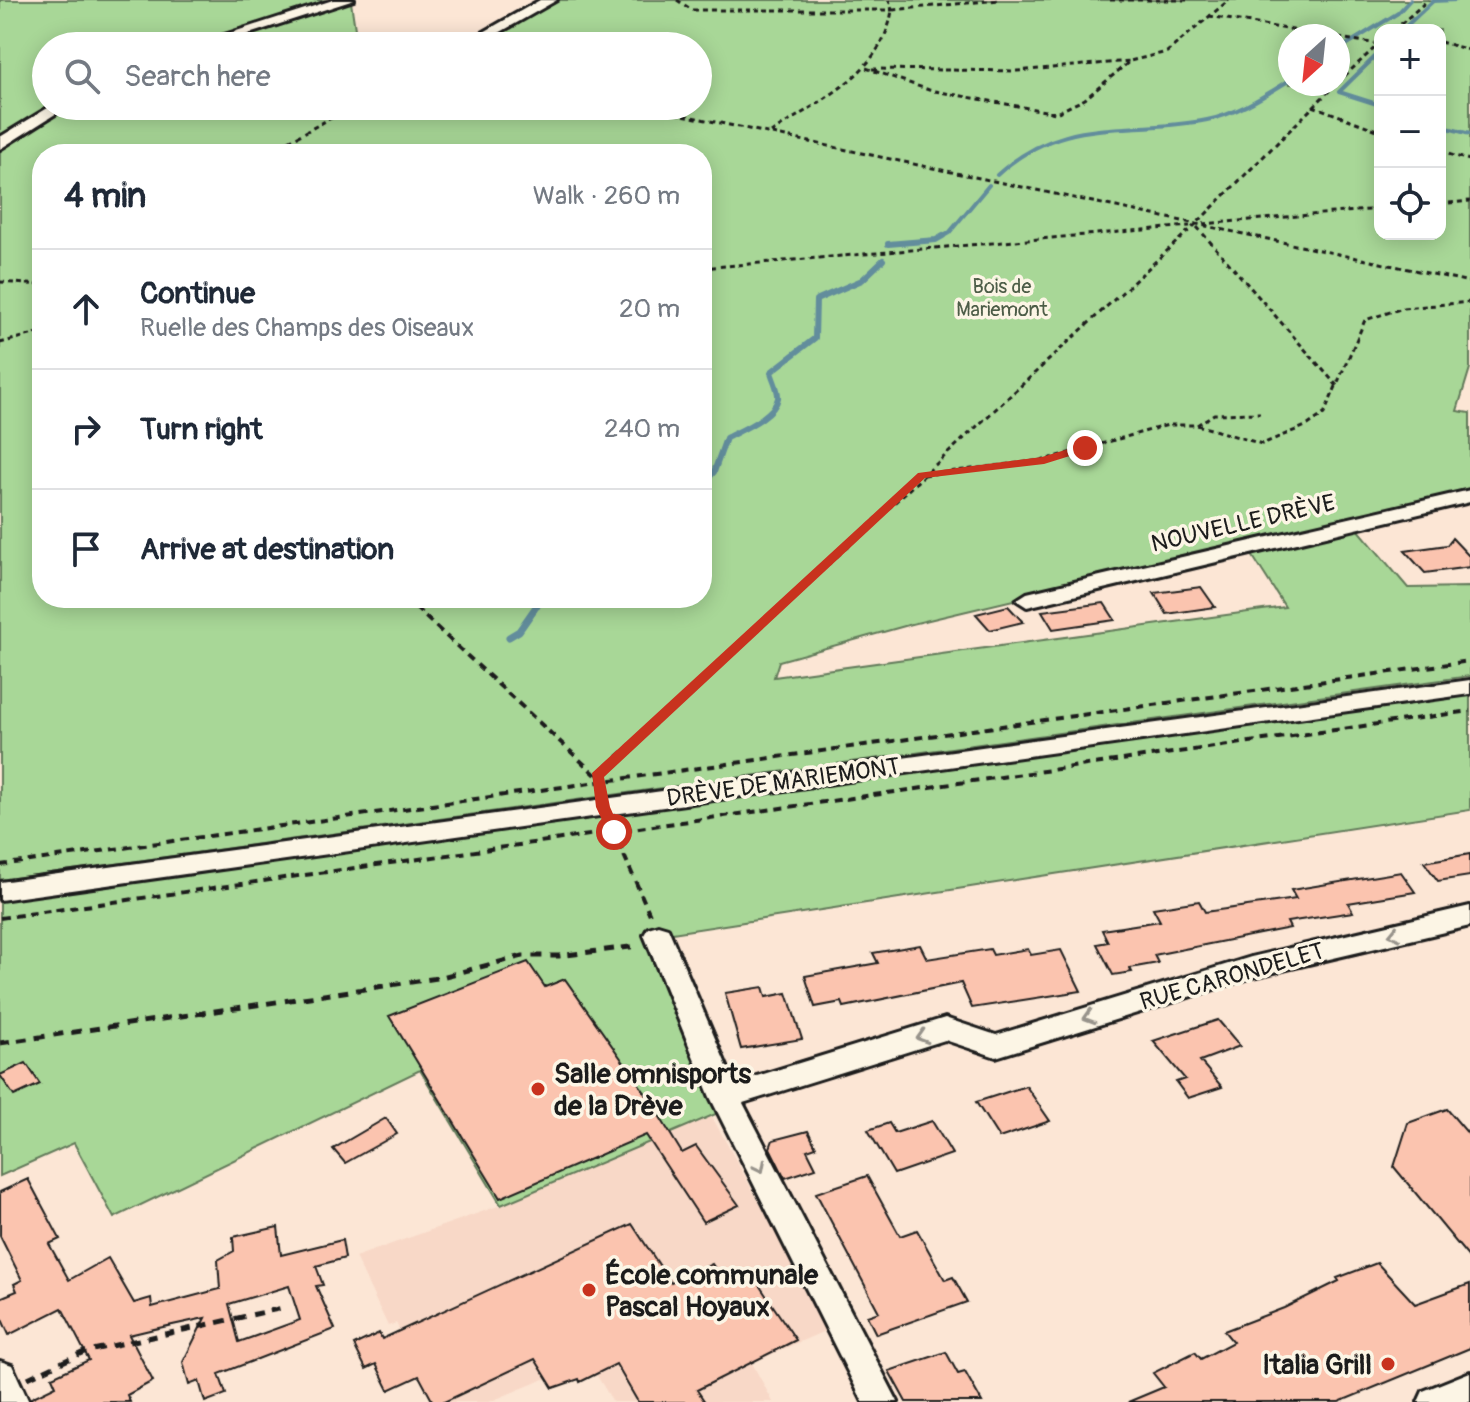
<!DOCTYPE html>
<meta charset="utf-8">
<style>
:root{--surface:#fff;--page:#f6f6f7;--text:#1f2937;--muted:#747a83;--line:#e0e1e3}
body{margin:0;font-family:Pangolin,sans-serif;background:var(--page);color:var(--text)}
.controls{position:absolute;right:24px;top:24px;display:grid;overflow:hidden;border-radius:16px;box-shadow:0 4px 20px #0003}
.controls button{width:72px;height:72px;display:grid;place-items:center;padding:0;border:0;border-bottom:2px solid var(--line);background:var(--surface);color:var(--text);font:40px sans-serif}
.compass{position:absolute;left:1278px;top:24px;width:72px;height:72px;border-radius:50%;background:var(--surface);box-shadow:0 4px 20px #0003;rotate:207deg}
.stop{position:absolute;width:24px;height:24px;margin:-18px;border:6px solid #c8321e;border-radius:50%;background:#fff}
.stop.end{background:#c8321e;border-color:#fff;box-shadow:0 2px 8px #0008}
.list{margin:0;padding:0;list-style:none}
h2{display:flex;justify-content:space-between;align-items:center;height:104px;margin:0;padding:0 32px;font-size:34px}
h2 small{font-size:26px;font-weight:400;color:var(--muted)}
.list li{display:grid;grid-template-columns:52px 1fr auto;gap:24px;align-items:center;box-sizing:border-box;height:120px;padding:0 32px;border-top:2px solid var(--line)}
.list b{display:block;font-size:30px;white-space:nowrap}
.list p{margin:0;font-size:26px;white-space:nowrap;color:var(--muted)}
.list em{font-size:26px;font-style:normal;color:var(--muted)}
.icon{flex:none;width:44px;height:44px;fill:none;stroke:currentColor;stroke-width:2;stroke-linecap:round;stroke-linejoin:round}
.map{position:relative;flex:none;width:1470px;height:1402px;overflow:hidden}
.search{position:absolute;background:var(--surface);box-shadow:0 4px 20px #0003;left:32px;top:32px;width:680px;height:88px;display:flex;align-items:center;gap:20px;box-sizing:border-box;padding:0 28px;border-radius:44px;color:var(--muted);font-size:30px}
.panel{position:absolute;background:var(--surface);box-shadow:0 4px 20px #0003;left:32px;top:144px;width:680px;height:464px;border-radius:32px}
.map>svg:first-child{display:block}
.built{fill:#f8d8c7}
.green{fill:#a8d797;stroke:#627a5a;stroke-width:2;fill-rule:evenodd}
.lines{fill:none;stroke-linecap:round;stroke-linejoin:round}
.stream-far2{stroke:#628d9c;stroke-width:4}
.stream-far1{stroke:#628d9c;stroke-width:6}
.stream{stroke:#628d9c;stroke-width:7}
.building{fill:#fbc4af;stroke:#1c1c1c;stroke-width:2;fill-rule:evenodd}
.minor-casing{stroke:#1c1c1c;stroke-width:6}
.path-far2{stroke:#1c1c1c;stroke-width:3;stroke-dasharray:5 4;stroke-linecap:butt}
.path-far1{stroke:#1c1c1c;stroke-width:4;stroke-dasharray:8 6;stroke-linecap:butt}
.path{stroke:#1c1c1c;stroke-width:5;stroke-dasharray:10 8;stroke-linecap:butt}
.minor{fill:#fcf5e5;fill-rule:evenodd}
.oneway{stroke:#97938b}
.route{fill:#c8321e}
.poi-dot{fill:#c8321e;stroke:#fcf5e5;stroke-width:3}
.labels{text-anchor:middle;stroke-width:7;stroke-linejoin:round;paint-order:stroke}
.far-park-label{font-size:20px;fill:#4d5d47;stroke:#fcf5e5}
.street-label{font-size:24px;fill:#1c1c1c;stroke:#fcf5e5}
.near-poi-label{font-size:28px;font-weight:bold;fill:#1c1c1c;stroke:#fcf5e5;text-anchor:start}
</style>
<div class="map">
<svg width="1470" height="1402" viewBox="0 0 1470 1402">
<rect width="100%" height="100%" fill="#fce6d5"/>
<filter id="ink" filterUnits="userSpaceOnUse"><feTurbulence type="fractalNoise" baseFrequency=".0125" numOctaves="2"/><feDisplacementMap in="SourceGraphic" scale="16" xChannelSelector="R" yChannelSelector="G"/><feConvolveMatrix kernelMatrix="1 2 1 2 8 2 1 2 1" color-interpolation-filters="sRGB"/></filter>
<g filter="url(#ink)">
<path class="built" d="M711,1115L829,1329L752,1363L773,1402H613L588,1361L489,1402H436L396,1323L388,1326L355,1257L501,1205Z"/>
<path class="green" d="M0,0H340L188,46H46V106H56L0,136Z
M547,0H1470V368L1457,411L1470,413V492L912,624L779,661L774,677L1285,607L1252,555L1358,529L1408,588L1470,587V676L0,880V149L73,106H698V46H462ZM1380,30H1440V234H1380ZM1290,36H1338V84H1290ZM42,154H702V598H42Z
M351,2L356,36L362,46H211Z
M1470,687V810L659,935L730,1108L501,1205L420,1070L114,1218L74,1143L0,1176V891Z"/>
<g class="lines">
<path class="stream-far2" d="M1403,29L1433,1L1456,0
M1338,50L1398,13L1410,0
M1380,52L1339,92L1380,105
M1440,126L1470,134
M997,175C1064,113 1126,136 1207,120C1237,114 1264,96 1290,80
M940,238L949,233L989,185"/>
<path class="stream-far1" d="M888,244L936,240L943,236
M702,485L714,472L726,438C741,430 775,416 778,398C779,390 773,380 771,372L815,338L816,300L862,280L883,260"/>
<path class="stream" d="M509,637L519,631L542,598"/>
</g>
<path class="building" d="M1452,538L1470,557V567L1425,573L1405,551L1447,545Z
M1201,587L1215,607L1167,614L1154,593Z
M1104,603L1115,620L1053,629L1042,611Z
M1008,606L1023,622L990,630L976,614Z
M1470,854V876L1438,881L1424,862Z
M1401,872L1415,892L1348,903L1353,912L1287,922L1290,928L1154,955L1158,963L1130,968L1132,972L1113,975L1097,944L1108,942L1102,930L1160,921L1153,908L1199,901L1205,912L1296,899L1291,890Z
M920,945L927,959L990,949L993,955L1028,949L1031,955L1061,950L1081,991L972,1008L961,983L844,1007L842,1002L815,1007L805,976L878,963L873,953Z
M528,962L545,987L565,979L646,1094L682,1153L696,1146L739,1205L703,1222L646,1135L500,1198L389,1016Z
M763,987L766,997L787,993L802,1039L741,1049L725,993Z
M1218,1020L1240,1046L1200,1061L1222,1087L1188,1098L1176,1082L1185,1079L1153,1041Z
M26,1063L40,1084L14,1096L0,1075Z
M1026,1086L1050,1121L999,1138L976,1102Z
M1447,1109L1470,1136V1259L1394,1167L1408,1123Z
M386,1118L397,1134L345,1163L333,1149Z
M932,1121L952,1154L894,1174L868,1130L889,1123L895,1133Z
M808,1131L816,1147L807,1150L816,1168L785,1178L770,1148L773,1140Z
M867,1176L900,1236L917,1230L945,1280L953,1277L967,1302L876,1334L867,1316L879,1312L816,1193Z
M28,1179L60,1239L49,1244L69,1280L108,1258L134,1303L151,1298L152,1307L220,1289L218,1260L234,1251L233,1237L278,1227L281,1255L342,1240L345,1258L316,1266L323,1285L316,1286L335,1329L219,1374L226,1394L205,1402L199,1381L189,1385L183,1362L205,1318L154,1329L129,1335L153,1381L127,1395L130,1402H32L31,1398L56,1386L52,1377L89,1360L62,1308L9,1335L0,1315V1298L17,1291L14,1284L22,1280L0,1236V1192ZM289,1286L300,1320L239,1342L229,1304Z
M632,1224L671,1283L712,1264L724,1282L749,1270L796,1340L697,1390L705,1402H638L616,1364L580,1382L579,1379L553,1388L535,1359L444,1402H433L419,1376L389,1390L376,1364L366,1369L354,1345L379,1333L382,1339Z
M1377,1263L1415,1304L1470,1284V1348L1339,1402H1128L1164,1387L1153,1373L1195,1352L1201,1359L1233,1342L1224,1331L1284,1308L1339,1281L1337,1278Z
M946,1352L958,1374L965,1372L982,1402H906L889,1371Z"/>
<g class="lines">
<g class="minor-casing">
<path id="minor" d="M333,0H354L212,46H190Z
M540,0H557L476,46H459Z
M51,106H68L0,149V137Z
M1470,490V502L1027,607L1016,600L1027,593Z
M1470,680V694L0,900V882Z
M1470,906V926L1253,977L996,1057L945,1040L743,1103L898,1402H863L710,1097L644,935L648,928L658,925L668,928L734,1083L945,1018L996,1035L1251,957Z
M0,1361L12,1365L29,1402H0Z
M1470,1372V1402H1418L1423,1391Z"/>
</g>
<path class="path-far2" d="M677,0L692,10H892L889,0
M1110,0H1190
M1209,16L1329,36
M1394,30L1428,0
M1338,38L1379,44
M1440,42L1470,50
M373,46L378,44
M866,68L929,90L1056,113L1085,99L1130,61L1167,52L1229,0
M872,69L1017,71L1130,61
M1338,82L1380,43
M640,106L1470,282
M1313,106L1380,131
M771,133C819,100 883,74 892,10L999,0
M1440,152L1470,160
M265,154L353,106
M1440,204L1470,201
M1203,224L1380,209
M1197,227L1338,387
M702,268L1190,226
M0,282L42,285
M0,343L42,332
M1197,425L1214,414L1260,413
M924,475L1044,460L1168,425H1197L1262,444L1308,425L1324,414L1365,320L1403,308L1470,302
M855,539L1195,225L1336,84"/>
<path class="path-far1" d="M405,598L597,776
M597,776L857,537
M613,830L651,917
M0,865L1470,661
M0,918L1470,711"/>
<path class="path" d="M0,1043L438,978L523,956H559L638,946
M28,1378L84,1352L283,1308"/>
<use href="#minor" class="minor"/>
</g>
<defs><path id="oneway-chevron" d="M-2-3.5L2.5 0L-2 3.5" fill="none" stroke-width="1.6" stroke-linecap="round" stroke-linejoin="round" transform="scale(2)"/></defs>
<g class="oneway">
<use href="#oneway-chevron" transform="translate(1394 934) rotate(167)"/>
<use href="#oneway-chevron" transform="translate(1089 1017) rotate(163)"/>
<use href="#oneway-chevron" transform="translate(922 1037) rotate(163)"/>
<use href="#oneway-chevron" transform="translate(760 1167) rotate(63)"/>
</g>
</g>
<path class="route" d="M1085,444L1089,450L1044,464L925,478L604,777L610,807L621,832L609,835L596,807L592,773L918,473L1042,457Z"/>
<g class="poi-dot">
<circle cx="538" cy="1089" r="8"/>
<circle cx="589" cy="1290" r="8"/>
<circle cx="1388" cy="1364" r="8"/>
</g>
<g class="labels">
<g class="far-park-label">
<text x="1002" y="293">Bois de<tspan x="1002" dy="23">Mariemont</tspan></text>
</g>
<g class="street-label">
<text transform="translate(1243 523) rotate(-13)" y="8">NOUVELLE DRÈVE</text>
<text transform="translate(783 782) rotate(-8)" y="8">DRÈVE DE MARIEMONT</text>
<text transform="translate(1232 976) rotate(-16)" y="8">RUE CARONDELET</text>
</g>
<g class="near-poi-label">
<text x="554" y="1083">Salle omnisports<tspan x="554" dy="32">de la Drève</tspan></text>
<text x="605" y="1284">École communale<tspan x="605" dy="32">Pascal Hoyaux</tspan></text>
<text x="1372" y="1374" text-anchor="end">Italia Grill</text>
</g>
</g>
</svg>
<div class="controls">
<button>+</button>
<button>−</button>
<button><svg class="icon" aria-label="locate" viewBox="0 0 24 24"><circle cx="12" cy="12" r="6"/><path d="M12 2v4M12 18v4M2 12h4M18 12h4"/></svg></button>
</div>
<svg class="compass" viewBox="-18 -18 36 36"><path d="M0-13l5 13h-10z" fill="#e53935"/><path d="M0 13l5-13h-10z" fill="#747a83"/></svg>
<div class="stop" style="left:614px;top:832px"></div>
<div class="stop end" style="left:1085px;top:448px"></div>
<div class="search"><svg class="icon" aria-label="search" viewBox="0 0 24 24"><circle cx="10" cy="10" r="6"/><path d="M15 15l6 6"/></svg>Search here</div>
<section class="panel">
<h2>4 min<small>Walk · 260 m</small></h2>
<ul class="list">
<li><svg class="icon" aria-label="ahead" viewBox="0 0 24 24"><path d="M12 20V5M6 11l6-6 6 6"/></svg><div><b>Continue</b><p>Ruelle des Champs des Oiseaux</p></div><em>20 m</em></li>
<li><svg class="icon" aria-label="right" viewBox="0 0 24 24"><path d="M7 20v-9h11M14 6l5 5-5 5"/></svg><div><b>Turn right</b></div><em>240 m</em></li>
<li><svg class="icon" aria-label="arrive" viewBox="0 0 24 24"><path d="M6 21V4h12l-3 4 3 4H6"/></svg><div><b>Arrive at destination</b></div></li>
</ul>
</section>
</div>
